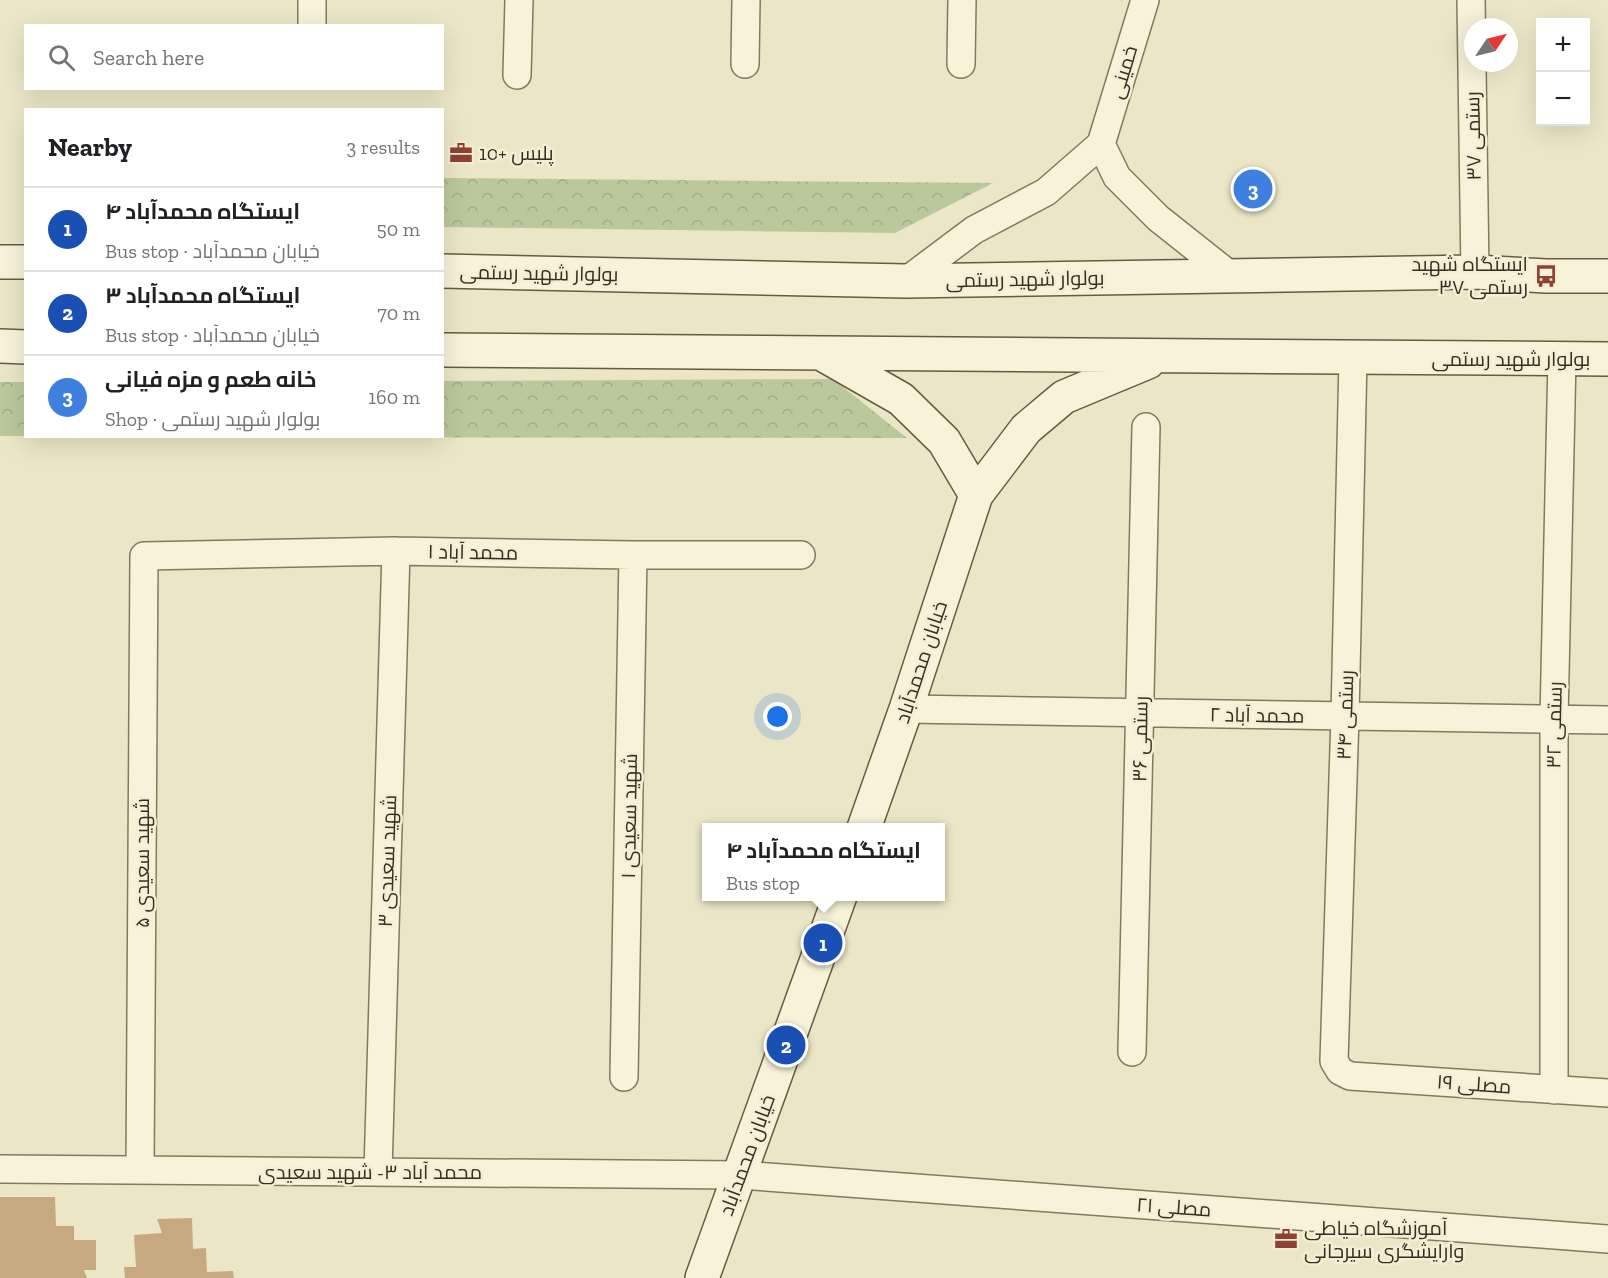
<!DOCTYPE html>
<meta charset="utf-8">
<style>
:root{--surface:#fff;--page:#f2f2f2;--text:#202124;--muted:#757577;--line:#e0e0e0;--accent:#2563eb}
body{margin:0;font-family:"Zilla Slab",Cairo,serif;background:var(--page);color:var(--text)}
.controls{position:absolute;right:18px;top:18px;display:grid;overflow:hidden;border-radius:0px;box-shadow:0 6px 24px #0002}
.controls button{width:54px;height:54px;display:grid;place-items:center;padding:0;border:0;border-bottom:2px solid var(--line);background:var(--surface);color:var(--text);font:30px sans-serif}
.compass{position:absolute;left:1464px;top:18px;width:54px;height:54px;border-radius:50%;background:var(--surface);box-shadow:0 6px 24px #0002;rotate:55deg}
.you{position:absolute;left:778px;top:717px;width:21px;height:21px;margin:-15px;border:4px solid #fff;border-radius:50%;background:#1a73e8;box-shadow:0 0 0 9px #1a73e833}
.badge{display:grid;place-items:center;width:39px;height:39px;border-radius:50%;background:var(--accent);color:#fff;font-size:20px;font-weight:700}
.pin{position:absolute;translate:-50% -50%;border:3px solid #fff;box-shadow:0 2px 6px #0006}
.popup{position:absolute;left:702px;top:823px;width:243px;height:78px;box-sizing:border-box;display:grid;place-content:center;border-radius:0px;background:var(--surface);filter:drop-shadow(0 2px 4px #0005);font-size:20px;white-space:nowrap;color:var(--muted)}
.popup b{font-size:22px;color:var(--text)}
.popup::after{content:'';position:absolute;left:50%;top:100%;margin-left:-12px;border:12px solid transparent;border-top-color:var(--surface)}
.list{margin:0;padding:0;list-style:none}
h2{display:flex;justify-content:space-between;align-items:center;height:78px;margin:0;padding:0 24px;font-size:26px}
h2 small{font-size:20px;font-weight:400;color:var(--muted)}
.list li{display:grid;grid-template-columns:39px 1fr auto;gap:18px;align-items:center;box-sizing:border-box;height:84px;padding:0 24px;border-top:2px solid var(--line)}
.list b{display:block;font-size:22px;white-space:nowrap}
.list p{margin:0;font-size:20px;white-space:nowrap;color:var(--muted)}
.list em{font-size:20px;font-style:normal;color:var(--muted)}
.icon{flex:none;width:33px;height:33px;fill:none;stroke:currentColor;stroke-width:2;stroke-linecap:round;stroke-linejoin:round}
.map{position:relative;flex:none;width:1608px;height:1278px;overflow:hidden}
.search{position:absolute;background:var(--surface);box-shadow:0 6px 24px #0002;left:24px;top:24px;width:420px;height:66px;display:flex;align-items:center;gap:15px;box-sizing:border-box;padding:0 21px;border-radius:0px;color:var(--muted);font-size:22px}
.panel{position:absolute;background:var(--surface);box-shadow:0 6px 24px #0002;left:24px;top:108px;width:420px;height:330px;border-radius:0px}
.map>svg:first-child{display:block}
.park{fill:url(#park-crowns)}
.building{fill:#c6a97f}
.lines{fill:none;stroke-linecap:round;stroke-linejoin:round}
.street-casing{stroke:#85795d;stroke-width:30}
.secondary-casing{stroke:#675a40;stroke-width:36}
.street{stroke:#f6f3d9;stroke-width:27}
.secondary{stroke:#f6f3d9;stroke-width:33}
.labels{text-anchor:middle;stroke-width:5;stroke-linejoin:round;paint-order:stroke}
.street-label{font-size:20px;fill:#362e20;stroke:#f3efd5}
.poi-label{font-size:20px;fill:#362e20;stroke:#f3efd5;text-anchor:start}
</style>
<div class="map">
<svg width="1608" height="1278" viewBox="0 0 1608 1278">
<defs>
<pattern id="park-crowns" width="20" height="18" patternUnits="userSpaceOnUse" patternTransform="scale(1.5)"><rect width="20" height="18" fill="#bbc89b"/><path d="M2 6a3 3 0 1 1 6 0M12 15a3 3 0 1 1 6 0" fill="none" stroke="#a1ac85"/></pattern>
</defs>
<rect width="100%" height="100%" fill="#ebe6c6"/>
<path class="park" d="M443,178L993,183L895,233L443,227Z
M833,379L907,438L215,437L442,436L443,381Z
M0,382H25V436H0Z"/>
<path class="building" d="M0,1197H55L56,1226H74V1240H96V1270H84L87,1278H0Z
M192,1218L193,1249L206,1248L207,1272L233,1271L234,1278H125L124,1267H136L134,1235L162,1233L157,1219Z"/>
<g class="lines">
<g class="street-casing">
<path id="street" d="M1471,0L1475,272
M312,26V0
M745,64L746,0
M961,64L962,0
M517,75L519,0
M1101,144L1145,0
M906,281L974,230L1046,192L1101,144L1117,177L1158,218L1231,276
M1353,358L1345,716L1334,1061L1340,1071L1350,1076L1608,1093
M906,709L1608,720
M1132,1052L1146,427
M624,1077L633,555
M1554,1090V719L1562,359
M0,1169L740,1175L1608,1239
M140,1170L144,556L396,551L633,555H801
M378,1172L396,551"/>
</g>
<g class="secondary-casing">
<path id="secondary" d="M0,262H26
M442,271L906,281L1475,272L1546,276H1608
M0,346L26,347
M442,350L1608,359
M824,355L901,399L944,441L976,495
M864,828L906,709L976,495L1026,429L1064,397L1148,362
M702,1278L840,896"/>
</g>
<use href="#street" class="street"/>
<use href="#secondary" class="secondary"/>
</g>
<defs>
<g id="office-bare" transform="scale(1.8)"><path d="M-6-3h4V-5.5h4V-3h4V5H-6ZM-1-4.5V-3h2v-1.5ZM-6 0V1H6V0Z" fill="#8f4132" stroke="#f3efd5" stroke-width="2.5" paint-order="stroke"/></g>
<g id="bus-bare" transform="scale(1.8)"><path d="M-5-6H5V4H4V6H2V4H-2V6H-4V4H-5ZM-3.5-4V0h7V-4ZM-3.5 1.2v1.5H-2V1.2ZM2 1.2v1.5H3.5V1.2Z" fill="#8f4132" stroke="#f3efd5" stroke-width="2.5" paint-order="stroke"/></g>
</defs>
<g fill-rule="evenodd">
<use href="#office-bare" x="461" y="153"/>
<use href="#bus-bare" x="1546" y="276"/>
<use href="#office-bare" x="1286" y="1239"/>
</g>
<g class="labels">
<g class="street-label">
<text transform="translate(1123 72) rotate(-73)" y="7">خمینی</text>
<text transform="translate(1473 136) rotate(-91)" y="7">رستمی ۳۷</text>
<text transform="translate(539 273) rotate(1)" y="7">بولوار شهید رستمی</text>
<text transform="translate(1025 279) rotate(-1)" y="7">بولوار شهید رستمی</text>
<text x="1511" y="366">بولوار شهید رستمی</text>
<text transform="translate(473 552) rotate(1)" y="7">محمد آباد ۱</text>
<text transform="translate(921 662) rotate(-72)" y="7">خیابان محمدآباد</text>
<text transform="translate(1257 715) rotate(1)" y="7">محمد آباد ۲</text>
<text transform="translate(1345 715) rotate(-88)" y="7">رستمی ۳۴</text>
<text transform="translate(1554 725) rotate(-89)" y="7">رستمی ۳۲</text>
<text transform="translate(1140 739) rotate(-89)" y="7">رستمی ۳۶</text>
<text transform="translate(629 816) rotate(-89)" y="7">شهید سعیدی ۱</text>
<text transform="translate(387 861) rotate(-88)" y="7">شهید سعیدی ۳</text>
<text transform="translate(142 863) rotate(-90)" y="7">شهید سعیدی ۵</text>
<text transform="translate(1474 1084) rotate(4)" y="7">مصلی ۱۹</text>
<text transform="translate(747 1155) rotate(-70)" y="7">خیابان محمدآباد</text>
<text x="370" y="1179">محمد آباد ۳- شهید سعیدی</text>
<text transform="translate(1174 1207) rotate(4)" y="7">مصلی ۲۱</text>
</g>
<g class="poi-label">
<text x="479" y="160">پلیس +10</text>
<text x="1528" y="271" text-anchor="end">ایستگاه شهید<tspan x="1528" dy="23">رستمی ۳۷</tspan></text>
<text x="1304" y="1235">آموزشگاه خیاطی<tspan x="1304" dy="23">وارایشگری سیرجانی</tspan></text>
</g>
</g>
</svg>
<div class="controls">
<button>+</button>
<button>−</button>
</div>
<svg class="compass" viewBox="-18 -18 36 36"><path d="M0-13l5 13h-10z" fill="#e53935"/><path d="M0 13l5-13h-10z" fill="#757577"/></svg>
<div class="you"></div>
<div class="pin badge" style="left:823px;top:943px;background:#1a4fb4">1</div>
<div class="popup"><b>ایستگاه محمدآباد ۴</b>Bus stop</div>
<div class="pin badge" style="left:786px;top:1045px;background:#1a4fb4">2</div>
<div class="pin badge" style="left:1253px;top:189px;background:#3f7fe0">3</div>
<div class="search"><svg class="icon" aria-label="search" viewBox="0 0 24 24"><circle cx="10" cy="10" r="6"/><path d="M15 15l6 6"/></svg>Search here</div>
<section class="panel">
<h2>Nearby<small>3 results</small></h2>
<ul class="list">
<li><span class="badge" style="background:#1a4fb4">1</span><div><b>ایستگاه محمدآباد ۴</b><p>Bus stop · خیابان محمدآباد</p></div><em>50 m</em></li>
<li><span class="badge" style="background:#1a4fb4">2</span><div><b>ایستگاه محمدآباد ۳</b><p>Bus stop · خیابان محمدآباد</p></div><em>70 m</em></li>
<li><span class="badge" style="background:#3f7fe0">3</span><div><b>خانه طعم و مزه فیانی</b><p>Shop · بولوار شهید رستمی</p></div><em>160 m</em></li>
</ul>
</section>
</div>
